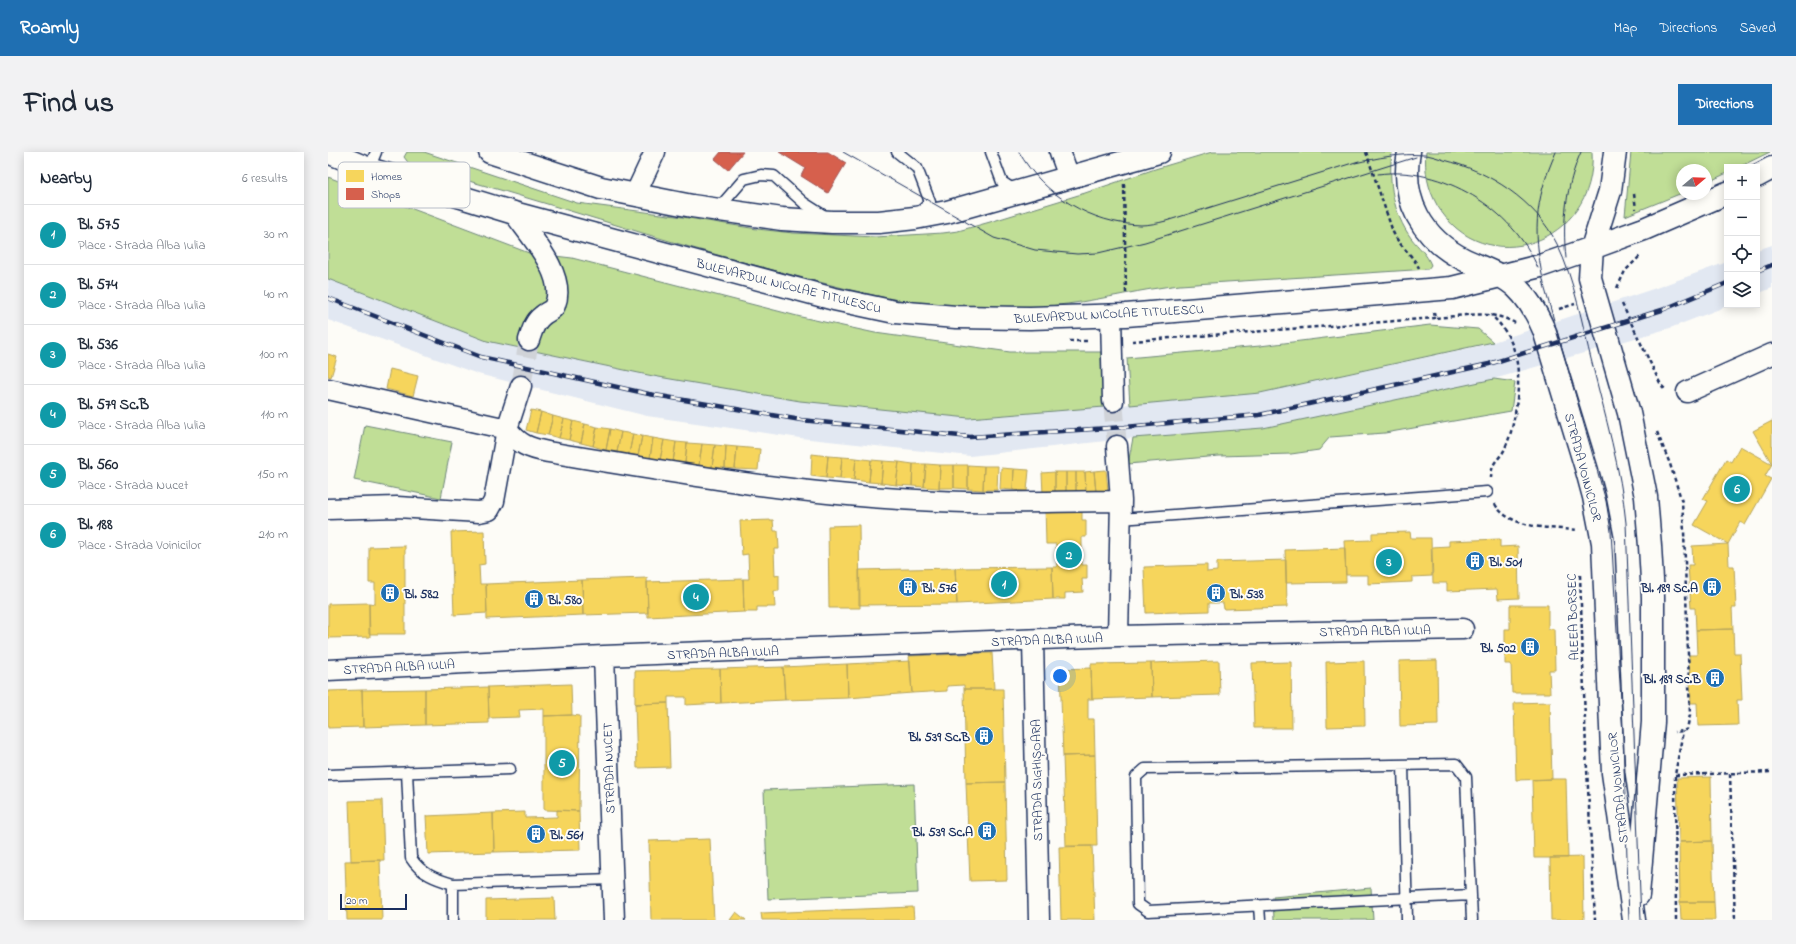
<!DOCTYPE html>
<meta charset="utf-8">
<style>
:root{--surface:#fff;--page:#f2f2f3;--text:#1f2937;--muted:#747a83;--line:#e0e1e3;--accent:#1f6fb2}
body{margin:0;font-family:"Indie Flower",sans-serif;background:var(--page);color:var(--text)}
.controls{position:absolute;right:12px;top:12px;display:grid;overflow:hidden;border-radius:0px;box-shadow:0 2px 10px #0003}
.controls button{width:36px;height:36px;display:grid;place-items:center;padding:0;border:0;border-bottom:1px solid var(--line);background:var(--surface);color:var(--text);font:20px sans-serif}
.compass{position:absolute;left:1348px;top:12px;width:36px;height:36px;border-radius:50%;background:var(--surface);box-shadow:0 2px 10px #0003;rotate:71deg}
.scale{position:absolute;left:12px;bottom:10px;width:67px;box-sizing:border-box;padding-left:4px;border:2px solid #1b2f5e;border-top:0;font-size:11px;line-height:14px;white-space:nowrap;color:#1b2f5e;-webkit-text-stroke:3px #fdfcf7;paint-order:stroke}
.you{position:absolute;left:732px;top:524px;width:14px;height:14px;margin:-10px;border:3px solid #fff;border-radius:50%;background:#1a73e8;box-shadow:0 0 0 6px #1a73e833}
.badge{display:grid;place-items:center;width:26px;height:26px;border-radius:50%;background:var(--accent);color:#fff;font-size:13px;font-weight:700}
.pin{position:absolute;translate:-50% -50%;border:2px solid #fff;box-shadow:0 1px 4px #0006}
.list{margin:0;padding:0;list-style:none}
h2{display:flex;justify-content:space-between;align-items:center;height:52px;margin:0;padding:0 16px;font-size:17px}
h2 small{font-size:13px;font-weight:400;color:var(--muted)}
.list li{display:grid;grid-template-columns:26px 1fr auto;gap:12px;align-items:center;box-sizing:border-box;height:60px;padding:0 16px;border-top:1px solid var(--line)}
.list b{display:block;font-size:15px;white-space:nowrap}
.list p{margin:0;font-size:13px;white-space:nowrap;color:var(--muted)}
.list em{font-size:13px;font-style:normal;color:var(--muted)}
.icon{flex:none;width:22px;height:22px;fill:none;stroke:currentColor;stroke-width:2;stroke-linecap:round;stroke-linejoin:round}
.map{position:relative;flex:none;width:1444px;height:768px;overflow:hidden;border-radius:0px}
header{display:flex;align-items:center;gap:24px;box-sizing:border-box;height:56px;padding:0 20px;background:var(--accent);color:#fff}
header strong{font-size:19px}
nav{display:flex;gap:22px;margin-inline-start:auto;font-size:14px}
.intro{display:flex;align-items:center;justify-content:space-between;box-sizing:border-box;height:96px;padding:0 24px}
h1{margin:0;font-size:28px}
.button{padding:10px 18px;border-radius:0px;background:var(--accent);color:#fff;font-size:14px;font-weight:700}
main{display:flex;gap:24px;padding:0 24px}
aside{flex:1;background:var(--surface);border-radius:0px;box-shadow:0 2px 10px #0003}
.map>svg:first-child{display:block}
.built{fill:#e2e8f2}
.green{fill:#c0de96;stroke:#6e867a}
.homes{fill:#f6d55c;stroke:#b4a35d}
.shops{fill:#d6604d;stroke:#9e5152}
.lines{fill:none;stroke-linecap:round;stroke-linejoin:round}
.street-tunnel{stroke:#d0d3d8;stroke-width:20;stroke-dasharray:20 10;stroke-linecap:butt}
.lane-casing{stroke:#1b2f5e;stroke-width:13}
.street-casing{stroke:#1b2f5e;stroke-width:23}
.secondary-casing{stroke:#1b2f5e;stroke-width:25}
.path{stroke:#1b2f5e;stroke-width:2.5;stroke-dasharray:4 3;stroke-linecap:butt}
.lane{stroke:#fdfcf7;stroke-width:10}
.street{stroke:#fdfcf7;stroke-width:20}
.secondary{stroke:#fdfcf7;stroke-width:22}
.tram{stroke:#1b2f5e;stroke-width:1}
.rail-casing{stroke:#1b2f5e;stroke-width:4.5}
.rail{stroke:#fdfcf7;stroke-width:3;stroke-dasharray:9;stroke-linecap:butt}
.labels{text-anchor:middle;stroke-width:4;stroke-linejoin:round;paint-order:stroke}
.street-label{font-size:13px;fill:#1b2f5e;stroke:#fdfcf7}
.poi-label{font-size:13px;font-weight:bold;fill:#1b2f5e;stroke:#fdfcf7;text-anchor:start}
.key{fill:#fdfcf7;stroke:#b9bec9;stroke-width:1}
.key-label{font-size:11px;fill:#1b2f5e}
</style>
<header>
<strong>Roamly</strong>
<nav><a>Map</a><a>Directions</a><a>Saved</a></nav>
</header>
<div class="intro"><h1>Find us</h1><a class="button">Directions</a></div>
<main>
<aside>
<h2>Nearby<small>6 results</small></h2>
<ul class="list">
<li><span class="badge" style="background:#0f9aa8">1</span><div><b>Bl. 575</b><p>Place · Strada Alba Iulia</p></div><em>30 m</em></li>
<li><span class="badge" style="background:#0f9aa8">2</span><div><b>Bl. 574</b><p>Place · Strada Alba Iulia</p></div><em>40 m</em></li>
<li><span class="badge" style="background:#0f9aa8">3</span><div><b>Bl. 536</b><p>Place · Strada Alba Iulia</p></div><em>100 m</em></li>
<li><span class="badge" style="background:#0f9aa8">4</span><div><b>Bl. 579 Sc.B</b><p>Place · Strada Alba Iulia</p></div><em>110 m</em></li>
<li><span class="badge" style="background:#0f9aa8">5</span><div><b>Bl. 560</b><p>Place · Strada Nucet</p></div><em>150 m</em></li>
<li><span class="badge" style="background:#0f9aa8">6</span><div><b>Bl. 188</b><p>Place · Strada Voinicilor</p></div><em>210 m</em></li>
</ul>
</aside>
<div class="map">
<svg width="1444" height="768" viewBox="0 0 1444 768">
<rect width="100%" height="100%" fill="#fdfcf7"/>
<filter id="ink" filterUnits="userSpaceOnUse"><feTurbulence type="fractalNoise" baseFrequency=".025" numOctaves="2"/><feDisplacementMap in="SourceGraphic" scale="8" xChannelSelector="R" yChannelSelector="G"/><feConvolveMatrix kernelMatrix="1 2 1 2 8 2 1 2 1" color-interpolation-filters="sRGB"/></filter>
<g filter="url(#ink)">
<path class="built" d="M1444,93V136L1429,142V98Z
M1399,110V153H1402L1342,176L1166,227L935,276L805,286L642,304L472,286L319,264L150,222L0,168V127L159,189L325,224L641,266L932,241L1156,193L1328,136Z"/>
<path class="green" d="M79,0H96L249,51L348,64L429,77L465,81L547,85L615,81L630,79L662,70L757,41L827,17L884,0H1064C1060,30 1065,61 1083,86C1090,95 1099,102 1103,113L1100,117L852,133C814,137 777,147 739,152C700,157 658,157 620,154C566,151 512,135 460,122C333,90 210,46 82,13L76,5Z
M1098,0H1264C1270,91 1155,131 1109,53C1100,37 1096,18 1098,0Z
M1303,0H1442L1411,15H1399V21L1378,31V18H1354V41L1297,64Z
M0,25L201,101L244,106L473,165L547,181L682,200H773L776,255L641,266L472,249L325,224L159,189L0,127Z
M1102,173L1150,177L1165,190L932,241L802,253L799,206L932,194Z
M1166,227L1187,230L1183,259L1057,281L1002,285L991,298L963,302L891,304L800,312L805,286L935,276Z
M37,273L124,290L113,346L26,328Z
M586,632L590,741L440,747L436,638Z
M1043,736L1045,768H946L945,745Z"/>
<path class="homes" d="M0,202L9,205L3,225L0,224Z
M62,217L90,224L85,244L58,237Z
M203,258L213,260L208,281L198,278Z
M213,260L225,264L220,283L208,281Z
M225,264L236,267L231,286L220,283Z
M236,267L245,269L241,288L231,286Z
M245,269L257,272L253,291L241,288Z
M1444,269V312L1425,279Z
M257,272L269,275L265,294L253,291Z
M269,275L282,277L278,298L265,294Z
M282,277L293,280L289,300L278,298Z
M293,280L305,282L301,302L289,300Z
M305,282L314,284L310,304L301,302Z
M314,284L325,286L322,306L310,304Z
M325,286L336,288L332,308L322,306Z
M336,288L348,290L345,310L332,308Z
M348,290L359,291L357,311L345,310Z
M359,291L374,292L371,313L357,311Z
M374,292L387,293L384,315L371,313Z
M387,293L398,294L397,316L384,315Z
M398,294L409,295L407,317L397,316Z
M1412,294L1444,312L1437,324L1443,327L1417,373L1412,370L1400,392L1366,373L1380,349L1375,347L1398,307L1403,310Z
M409,295L432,297L430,318L407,317Z
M484,302L500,304L498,326L483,324Z
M500,304L514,305L512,327L498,326Z
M514,305L528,306L526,328L512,327Z
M528,306L543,308L541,330L526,328Z
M543,308L555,309L553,331L541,330Z
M555,309L571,310L568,333L553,331Z
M571,310L585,312L584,334L568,333Z
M585,312H598L596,335L584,334Z
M598,312L612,313L611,336L596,335Z
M612,313H626V336H611Z
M626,313H640V337L626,336Z
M640,313L656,314L655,338L640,337Z
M656,314H670L669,338H655Z
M673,316L686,317L685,338L672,337Z
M686,317L701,318L699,339L685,338Z
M778,318L780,339L768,340L766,319Z
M766,319L768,340H758L757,320Z
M727,320V341L715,342L714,321Z
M727,320H738V341H727Z
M738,320H748V341H738Z
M748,320H757L758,340L748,341Z
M717,355H754V368H758V385H754V413H759V427H754L755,440L737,441V447H725L724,415H729L728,392H718Z
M445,368L446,379H450L451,397H446L447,424L451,423V439H446L447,455H429V460H416L415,427H421L420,402L414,403L412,369Z
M531,373L532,456H501L500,374Z
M156,379L157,412L151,413L152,432H158L159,461L126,463L123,380Z
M1082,380L1083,386H1103L1104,424L1084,425V430L1040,432V423H1018L1016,389L1044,388V381Z
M1172,387V395L1190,394L1191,446L1170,447L1169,437L1119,439V431H1105L1104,395L1121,394V389Z
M1400,392L1401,414H1406L1408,456H1404L1405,477L1368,478L1367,456H1363L1360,413H1365L1364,394Z
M77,394V482H41V451L47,452V431H41V395Z
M1017,396L1018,430L958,431L957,398Z
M958,408L959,455L896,457L895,451H881V459L818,461L816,415L879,413V420L889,419V410Z
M724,415L725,447L629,452L627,416Z
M627,416L629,452L531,453V418Z
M319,426L320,461L255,463L254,428Z
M415,427L416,460L320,465L319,430Z
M254,428L255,463L159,467L158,432Z
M41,451L42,485L0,486V452Z
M1182,453H1220V477H1226L1227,518H1221L1222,541H1184L1183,512H1177V477H1182Z
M1405,477L1406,501H1412L1414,548H1409L1410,573L1370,574L1369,551H1363L1361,503H1369L1368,478Z
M664,501L666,537H636V533L619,534V539L584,541L581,504Z
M1109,508L1110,573L1072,574L1071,509Z
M582,509L584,541L520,546L519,512Z
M891,509L892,543L824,545L823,511Z
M1036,509L1037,574L999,575L998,510Z
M963,510L964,576H926L924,511Z
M823,511L824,545L764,547L763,512Z
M519,512L520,546L457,548L455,515Z
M455,515L457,548L393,551L392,517Z
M763,516L764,547H760V567H766L767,603L735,604L732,517Z
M392,517L393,551L358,553V545H340V551L307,552V519Z
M243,532L244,563L216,564V557L191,558L192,565L161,566L160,535Z
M160,535L161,571L97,573V537Z
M97,537V573L35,575L34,538Z
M636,537H675L677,630L638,631Z
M34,538L35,575L0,576V539Z
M1222,550L1224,627L1188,628L1186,551Z
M340,551L342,615L309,616L307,552Z
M244,563L252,564L251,659L216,658V564Z
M767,603L769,694H738L735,604Z
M1383,625L1384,689L1351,690L1349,626Z
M1224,627H1238L1240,706H1206L1204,628Z
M677,630L679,728L642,729L638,631Z
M54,648L56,708L23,709L21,649Z
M229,658L251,659L252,698L166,700L165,661L197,660V666L229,665Z
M165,661L166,700L100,702L98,664Z
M382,687L386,768H323L321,689Z
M1384,689L1386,750H1352L1351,690Z
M764,694L767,768H733L731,695Z
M1255,705L1256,768H1223L1222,706Z
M52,708L54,768H19L17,709Z
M226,746L227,768H158V748Z
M1352,750H1386L1387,768H1353Z
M585,755L586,768H434L433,761Z
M408,760L418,768H402Z"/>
<path class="shops" d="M393,0H415L400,18L387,7Z
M451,0H500L518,11L500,41L473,24L477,16Z"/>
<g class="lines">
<path class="street-tunnel" d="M193,234L201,188
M785,249L789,294"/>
<g class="lane-casing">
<path id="lane" d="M569,0L589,16L602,50L590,62
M663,0L674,30L689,40
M41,17L48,0
M390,57L416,27L433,23L446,24L476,51L498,65
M792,367L1159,340
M1075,613L1079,768
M79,620L83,706C93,722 108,727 125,732L285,727
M0,623L182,617
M125,732V768
M1143,743L820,759L810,752L808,625L817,617L1128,612L1138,625L1144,768
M931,754L932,768"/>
</g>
<g class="street-casing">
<path id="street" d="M732,0L741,25
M307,43L327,0
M186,61C202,84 239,123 227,153C225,159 218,160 214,164C206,170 204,179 201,188
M783,163L785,249
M0,237L179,277C192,293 200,296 220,300C348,321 478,344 609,349C670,352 731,349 793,349
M1359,240L1444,202
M789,294L793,349L790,484
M0,357L69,355L151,360L161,358L166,349L179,277L193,234
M705,488L711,768
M276,504L286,768
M0,518L276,504L790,484L1135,477"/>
</g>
<g class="secondary-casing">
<path id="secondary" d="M0,0L41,17L186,61L506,147L567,160L628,165L702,166L798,163L1124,136L1212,114L1264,96L1316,77L1399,41
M162,0L273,36L364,54L454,67L504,70H551L587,66L619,60L831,0
M1081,0C1072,47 1094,87 1137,108C1154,116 1174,122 1188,135C1201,147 1209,162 1216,178L1259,319L1266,345L1275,391L1285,621L1306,768
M1287,0L1282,39L1264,96L1262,126L1301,261L1318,345L1322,394L1325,445V570L1310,743
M1429,24L1444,16"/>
</g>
<path class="path" d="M1038,0L1065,80C1071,94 1084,102 1091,116
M796,32L798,141
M1306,42L1308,57
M1289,136L1297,119L1312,104
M1294,152L1333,233L1338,238
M1231,157L1247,152
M1106,160L1107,166C1134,164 1163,157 1187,171
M741,189H762
M804,189L1107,166
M1329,280L1342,312L1354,350L1356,379L1362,563L1359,577L1355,579L1346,580
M1163,326C1163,322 1164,317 1165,314C1168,307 1175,303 1177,296C1183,283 1186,269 1188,255C1193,220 1191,188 1163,163
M1167,352C1181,377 1225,376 1250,378
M1252,423L1258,598L1267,768
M1402,622L1407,768
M1347,623L1444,620
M1348,768L1347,623L1355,579"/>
<use href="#lane" class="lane"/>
<use href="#street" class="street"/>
<use href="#secondary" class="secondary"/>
<path class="tram" d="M515,0L666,86L707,98L749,102L770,101L817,90L1088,5
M691,0C715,43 764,72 813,73C821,73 830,71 838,69L1031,9
M1228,0C1205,51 1205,83 1217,137L1278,349L1283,379L1295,582L1301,768
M1027,11C1050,6 1072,1 1096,3C1102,3 1110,6 1116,8C1161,19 1208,49 1229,92C1247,129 1254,172 1264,211C1277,264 1293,317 1298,371L1313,768
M1050,22C1114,13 1185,57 1210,116
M1238,106C1234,70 1238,33 1253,0"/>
<g class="rail-casing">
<path id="rail" d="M1429,119L1444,113
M0,146L153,205L321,242L473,268L642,285L797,275L931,263L1161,212L1334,158L1399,131"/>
</g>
<use href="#rail" class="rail"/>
</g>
</g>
<defs>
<g id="building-disc" transform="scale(1)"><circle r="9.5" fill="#1f6fb2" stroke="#fdfcf7"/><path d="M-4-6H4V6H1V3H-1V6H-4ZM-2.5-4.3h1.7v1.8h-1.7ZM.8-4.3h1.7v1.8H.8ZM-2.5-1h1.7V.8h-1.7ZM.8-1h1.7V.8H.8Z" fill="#fff"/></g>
</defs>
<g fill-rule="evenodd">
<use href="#building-disc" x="1147" y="409"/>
<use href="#building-disc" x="580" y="435"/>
<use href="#building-disc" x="1384" y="435"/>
<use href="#building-disc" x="62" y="441"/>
<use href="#building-disc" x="888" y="441"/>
<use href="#building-disc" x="206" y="447"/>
<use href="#building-disc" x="1202" y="495"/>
<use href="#building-disc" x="1387" y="526"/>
<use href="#building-disc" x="656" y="584"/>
<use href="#building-disc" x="659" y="679"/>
<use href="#building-disc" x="208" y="682"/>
</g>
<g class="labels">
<g class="street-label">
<text transform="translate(461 133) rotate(14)" y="5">BULEVARDUL NICOLAE TITULESCU</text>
<text transform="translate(781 161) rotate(-3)" y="5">BULEVARDUL NICOLAE TITULESCU</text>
<text transform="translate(1256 315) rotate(75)" y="5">STRADA VOINICILOR</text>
<text transform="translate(1244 465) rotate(-92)" y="5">ALEEA BORSEC</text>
<text transform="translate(1047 478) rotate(-1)" y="5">STRADA ALBA IULIA</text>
<text transform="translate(719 487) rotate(-2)" y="5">STRADA ALBA IULIA</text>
<text transform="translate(395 500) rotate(-2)" y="5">STRADA ALBA IULIA</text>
<text transform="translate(71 514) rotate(-3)" y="5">STRADA ALBA IULIA</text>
<text transform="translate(280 616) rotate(-92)" y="5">STRADA NUCET</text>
<text transform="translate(708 628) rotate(-91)" y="5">STRADA SIGHIȘOARA</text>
<text transform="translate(1289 636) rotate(-96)" y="5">STRADA VOINICILOR</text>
</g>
<g class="poi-label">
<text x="1161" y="414">Bl. 501</text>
<text x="594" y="440">Bl. 576</text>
<text x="1370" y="440" text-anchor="end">Bl. 189 Sc.A</text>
<text x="76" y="446">Bl. 582</text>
<text x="902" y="446">Bl. 538</text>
<text x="220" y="452">Bl. 580</text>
<text x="1188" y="500" text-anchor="end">Bl. 502</text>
<text x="1373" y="531" text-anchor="end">Bl. 189 Sc.B</text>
<text x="642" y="589" text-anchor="end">Bl. 539 Sc.B</text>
<text x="645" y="684" text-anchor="end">Bl. 539 Sc.A</text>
<text x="222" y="687">Bl. 561</text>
</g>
</g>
<rect x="10" y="10" width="132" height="46" rx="6" class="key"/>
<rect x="18" y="18" width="18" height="12" fill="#f6d55c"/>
<rect x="18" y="36" width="18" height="12" fill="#d6604d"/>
<g class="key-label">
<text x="43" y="28">Homes</text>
<text x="43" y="46">Shops</text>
</g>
</svg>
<div class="controls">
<button>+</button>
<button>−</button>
<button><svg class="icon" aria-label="locate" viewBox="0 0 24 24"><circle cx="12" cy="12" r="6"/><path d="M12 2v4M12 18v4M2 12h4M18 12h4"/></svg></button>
<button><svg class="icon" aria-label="layers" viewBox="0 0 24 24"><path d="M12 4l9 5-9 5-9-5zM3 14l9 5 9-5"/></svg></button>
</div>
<svg class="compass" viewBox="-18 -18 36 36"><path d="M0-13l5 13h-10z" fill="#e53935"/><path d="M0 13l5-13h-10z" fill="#747a83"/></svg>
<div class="scale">20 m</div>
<div class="you"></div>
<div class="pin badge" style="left:676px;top:432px;background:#0f9aa8">1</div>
<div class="pin badge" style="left:741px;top:403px;background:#0f9aa8">2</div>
<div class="pin badge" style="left:1061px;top:410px;background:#0f9aa8">3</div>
<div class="pin badge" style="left:368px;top:445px;background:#0f9aa8">4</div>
<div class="pin badge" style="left:234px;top:611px;background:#0f9aa8">5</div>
<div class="pin badge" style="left:1409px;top:337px;background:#0f9aa8">6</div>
</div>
</main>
